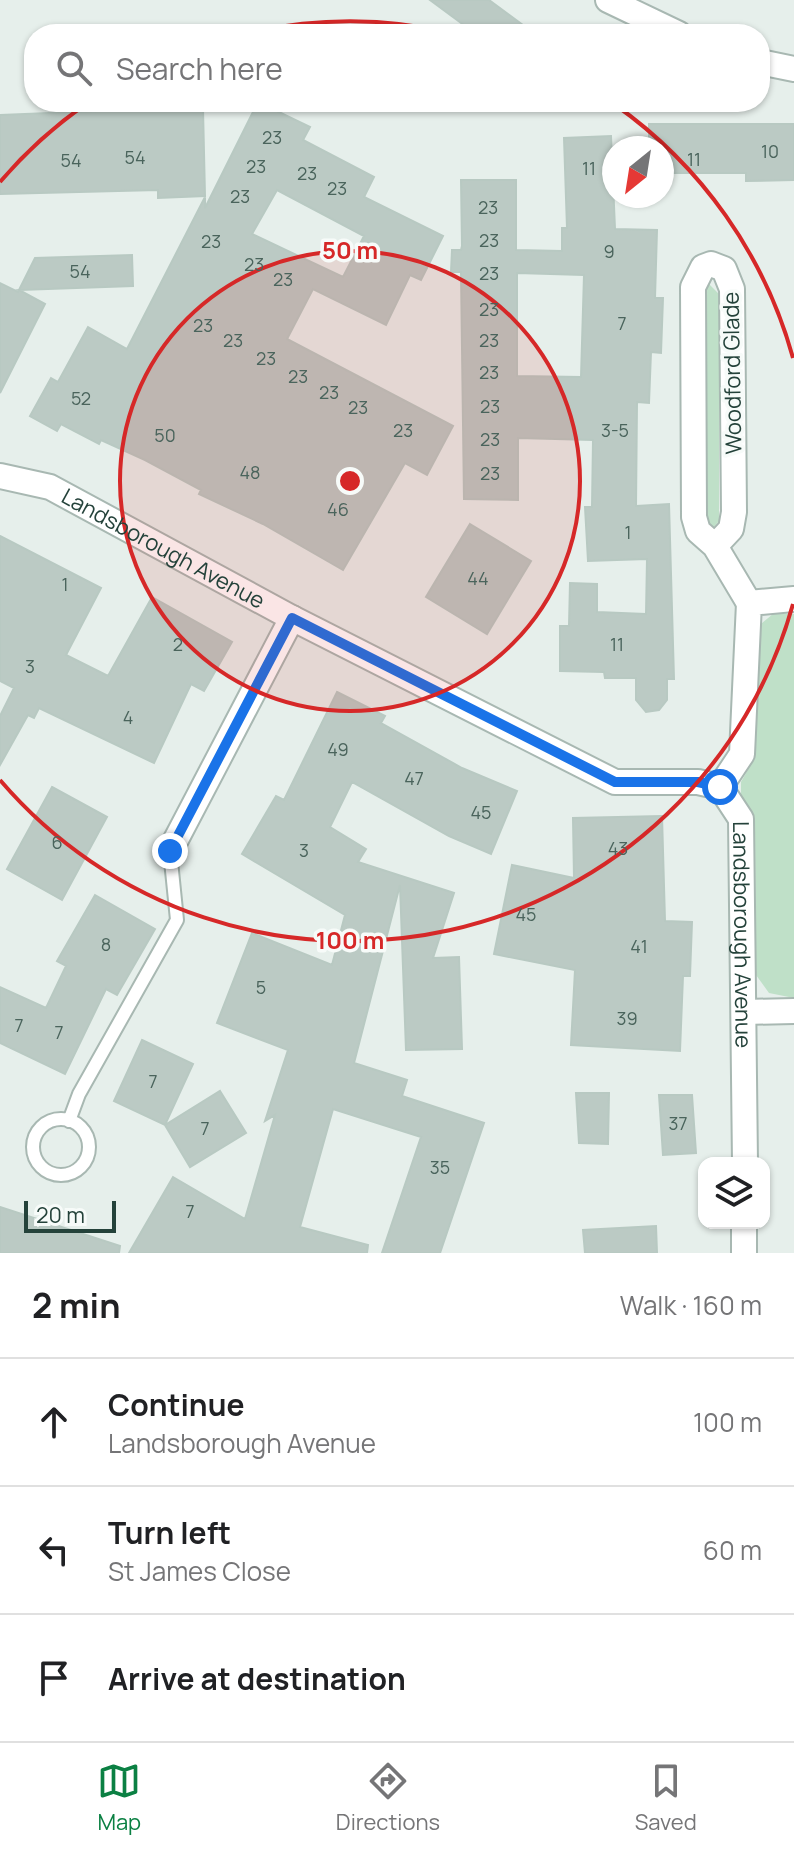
<!DOCTYPE html>
<meta charset="utf-8">
<style>
:root{--surface:#fff;--page:#f6f6f6;--text:#202124;--muted:#757577;--line:#e0e0e0;--accent:#0b8043}
body{margin:0;font-family:Manrope,sans-serif;background:var(--page);color:var(--text)}
.controls{position:absolute;right:24px;bottom:24px;display:grid;overflow:hidden;border-radius:16px;box-shadow:0 2px 6px #0004}
.controls button{width:72px;height:72px;display:grid;place-items:center;padding:0;border:0;border-bottom:2px solid var(--line);background:var(--surface);color:var(--text);font:40px sans-serif}
.compass{position:absolute;left:602px;top:136px;width:72px;height:72px;border-radius:50%;background:var(--surface);box-shadow:0 2px 6px #0004;rotate:210deg}
.scale{position:absolute;left:24px;bottom:20px;width:92px;box-sizing:border-box;padding-left:8px;border:4px solid #24423a;border-top:0;font-size:22px;line-height:28px;white-space:nowrap;color:#24423a;-webkit-text-stroke:6px #f7fbf9;paint-order:stroke}
.stop{position:absolute;width:24px;height:24px;margin:-18px;border:6px solid #1a73e8;border-radius:50%;background:#fff}
.stop.end{background:#1a73e8;border-color:#fff;box-shadow:0 2px 8px #0008}
.list{margin:0;padding:0;list-style:none}
h2{display:flex;justify-content:space-between;align-items:center;height:104px;margin:0;padding:0 32px;font-size:34px}
h2 small{font-size:26px;font-weight:400;color:var(--muted)}
.list li{display:grid;grid-template-columns:52px 1fr auto;gap:24px;align-items:center;box-sizing:border-box;height:128px;padding:0 32px;border-top:2px solid var(--line)}
.list b{display:block;font-size:30px;white-space:nowrap}
.list p{margin:0;font-size:26px;white-space:nowrap;color:var(--muted)}
.list em{font-size:26px;font-style:normal;color:var(--muted)}
.icon{flex:none;width:44px;height:44px;fill:none;stroke:currentColor;stroke-width:2;stroke-linecap:round;stroke-linejoin:round}
.map{position:relative;flex:none;width:794px;height:1253px;overflow:hidden}
.search{position:absolute;background:var(--surface);box-shadow:0 2px 6px #0004;left:24px;right:24px;top:24px;height:88px;display:flex;align-items:center;gap:20px;box-sizing:border-box;padding:0 28px;border-radius:32px;color:var(--muted);font-size:30px}
.sheet{height:488px;background:var(--surface)}
nav{display:flex;justify-content:space-around;align-items:center;box-sizing:border-box;height:112px;border-top:2px solid var(--line);background:var(--surface);font-size:22px;color:var(--muted)}
nav a{display:grid;justify-items:center;gap:4px}
nav .on{color:var(--accent)}
.map>svg:first-child{display:block}
.green{fill:#bfe0c8}
.building{fill:#bbcac4;stroke:#b8c9c2;stroke-width:2;fill-rule:evenodd}
.lines{fill:none;stroke-linecap:round;stroke-linejoin:round}
.service-casing{stroke:#a8b8b2;stroke-width:16}
.minor-casing{stroke:#a8b8b2;stroke-width:28}
.service{stroke:#fff;stroke-width:12}
.minor{stroke:#fff;stroke-width:24}
.route{stroke:#1a73e8;stroke-width:10}
.ring{fill:none;stroke:#d62828;stroke-width:4}
.labels{text-anchor:middle;stroke-width:7;stroke-linejoin:round;paint-order:stroke}
.number-label{font-size:18px;fill:#4a645c}
.street-label{font-size:22px;fill:#24423a;stroke:#f7fbf9}
.centre{fill:#d62828;stroke:#f7fbf9;stroke-width:4}
.ring-label{font-size:24px;text-anchor:middle;font-weight:bold;fill:#d62828;stroke:#f7fbf9;stroke-width:7;stroke-linejoin:round;paint-order:stroke}
</style>
<div class="map">
<svg width="794" height="1253" viewBox="0 0 794 1253">
<rect width="100%" height="100%" fill="#e6efeb"/>
<path class="green" d="M709,284L719,294V521L714,527L704,525L705,286Z
M773,614H794V998L769,993L756,975L755,833L741,795V782L754,759L755,748L756,628Z"/>
<path class="building" d="M430,0H489L535,34H476Z
M258,102L310,127L303,140L374,177L364,197L443,236L421,280L410,275L386,325L313,289L287,339L453,426L427,475L405,463L343,570L263,524L199,494L201,490L145,460L101,440L99,444L61,424L57,431L30,416L51,378L58,382L88,327L127,349L205,197V208ZM277,190L364,236L343,277L252,234Z
M148,109H203L205,196L158,198V190L0,194V115Z
M649,124H794V180L746,181V173H662V148H649Z
M611,136L615,229L657,230L655,298H663L661,353L651,352L649,403L637,402L636,506L669,504L674,679H667V700L659,710L646,712L636,700V678H605L604,672L560,671V626H569L570,583L597,584V612L646,614L647,559L588,561L585,507H592L593,440L518,438V500L464,499L461,272H451L452,250H461L462,246L461,180H516V250L562,251V228H567L564,138ZM517,273L584,275L581,377L517,376Z
M132,255L133,286L19,290L45,304L0,393V283L18,292L35,258Z
M470,524L531,561L487,634L426,597Z
M0,536L101,588L66,655L108,676L152,597L232,642L204,691L191,684L154,763L39,708L34,718L28,715L0,765V716L14,688L0,681Z
M337,692L385,716L381,723L462,768L517,791L491,854L449,836L352,782L330,827L366,849L358,862L454,893L433,958L459,957L462,1049L406,1050L400,885L354,1063L407,1080L402,1096L484,1123L440,1253H382L421,1137L333,1109L300,1227L368,1245L367,1253H129L173,1177L245,1219L275,1115L265,1121L288,1050L217,1023L252,933L332,965L345,915L242,854L276,796L284,800Z
M52,787L107,817L62,900L7,869Z
M662,816L665,921L692,922L690,976H683L680,1051L571,1045L575,970L494,954L512,865L574,878L573,818Z
M95,895L155,929L117,995L106,989L65,1074L0,1043V987L46,1008L66,966L57,961Z
M142,1040L193,1064L165,1125L114,1101Z
M220,1091L246,1133L190,1167L165,1125Z
M576,1093H609L608,1144L579,1143Z
M659,1095H692L696,1153L663,1155Z
M0,1207L120,1246L119,1253H0Z
M656,1226L657,1253H585L583,1230Z"/>
<g class="lines">
<g class="service-casing">
<path id="service" d="M33 1147a28 28 0 1 1 56 0a28 28 0 1 1-56 0Z
M69,1121L79,1094L177,920L170,851"/>
</g>
<g class="minor-casing">
<g id="minor">
<path d="M608,0L679,34"/>
<path d="M760,62L794,69"/>
<path id="s1" d="M0,476L50,487L292,618L615,782H698L720,787L741,819L745,1163"/>
<path d="M715,546L731,529L734,512L732,289L724,269L711,264L703,267L693,287L694,517L698,531L715,546L749,603"/>
<path d="M720,787L742,754L749,603L794,599"/>
<path d="M170,851L292,618"/>
<path d="M745,1012L794,1011"/>
<path d="M744,1253V1223"/>
</g>
</g>
<use href="#service" class="service"/>
<use href="#minor" class="minor"/>
</g>
<g class="lines">
<path class="route" d="M170,851L292,618L615,782H698L720,787"/>
</g>
<circle cx="350" cy="481" r="230" fill="#d62828" fill-opacity=".12"/>
<g class="ring">
<circle cx="350" cy="481" r="230"/>
<path d="M793 604A460 460 0 0 1 0 780M0 182A460 460 0 0 1 86 104M243 34A460 460 0 0 1 457 34M614 104A460 460 0 0 1 793 358"/>
</g>
<g class="labels">
<g class="number-label">
<text x="272" y="144">23</text>
<text x="770" y="158">10</text>
<text x="135" y="164">54</text>
<text x="694" y="166">11</text>
<text x="71" y="167">54</text>
<text x="256" y="173">23</text>
<text x="589" y="175">11</text>
<text x="307" y="180">23</text>
<text x="337" y="195">23</text>
<text x="240" y="203">23</text>
<text x="488" y="214">23</text>
<text x="489" y="247">23</text>
<text x="211" y="248">23</text>
<text x="609" y="258">9</text>
<text x="254" y="271">23</text>
<text x="80" y="278">54</text>
<text x="489" y="280">23</text>
<text x="283" y="286">23</text>
<text x="489" y="316">23</text>
<text x="622" y="330">7</text>
<text x="203" y="332">23</text>
<text x="233" y="347">23</text>
<text x="489" y="347">23</text>
<text x="266" y="365">23</text>
<text x="489" y="379">23</text>
<text x="298" y="383">23</text>
<text x="329" y="399">23</text>
<text x="81" y="405">52</text>
<text x="490" y="413">23</text>
<text x="358" y="414">23</text>
<text x="403" y="437">23</text>
<text x="615" y="437">3-5</text>
<text x="165" y="442">50</text>
<text x="490" y="446">23</text>
<text x="250" y="479">48</text>
<text x="490" y="480">23</text>
<text x="338" y="516">46</text>
<text x="628" y="539">1</text>
<text x="478" y="585">44</text>
<text x="65" y="591">1</text>
<text x="178" y="651">2</text>
<text x="617" y="651">11</text>
<text x="30" y="673">3</text>
<text x="128" y="724">4</text>
<text x="338" y="756">49</text>
<text x="414" y="785">47</text>
<text x="481" y="819">45</text>
<text x="57" y="849">6</text>
<text x="618" y="855">43</text>
<text x="304" y="857">3</text>
<text x="526" y="921">45</text>
<text x="106" y="951">8</text>
<text x="639" y="953">41</text>
<text x="261" y="994">5</text>
<text x="627" y="1025">39</text>
<text x="19" y="1032">7</text>
<text x="59" y="1039">7</text>
<text x="153" y="1088">7</text>
<text x="678" y="1130">37</text>
<text x="205" y="1135">7</text>
<text x="440" y="1174">35</text>
<text x="190" y="1218">7</text>
</g>
<g class="street-label">
<text transform="translate(732 373) rotate(-91)" y="8">Woodford Glade</text>
<text dy="8" stroke="none"><textPath href="#s1" startOffset="180">Landsborough Avenue</textPath></text>
<text dy="8" stroke="none"><textPath href="#s1" startOffset="948">Landsborough Avenue</textPath></text>
</g>
</g>
<circle cx="350" cy="481" r="12" class="centre"/>
<g class="ring-label">
<text x="350" y="259">50 m</text>
<text x="350" y="949">100 m</text>
</g>
</svg>
<div class="controls">
<button><svg class="icon" aria-label="layers" viewBox="0 0 24 24"><path d="M12 4l9 5-9 5-9-5zM3 14l9 5 9-5"/></svg></button>
</div>
<svg class="compass" viewBox="-18 -18 36 36"><path d="M0-13l5 13h-10z" fill="#e53935"/><path d="M0 13l5-13h-10z" fill="#757577"/></svg>
<div class="scale">20 m</div>
<div class="stop" style="left:720px;top:787px"></div>
<div class="stop end" style="left:170px;top:851px"></div>
<div class="search"><svg class="icon" aria-label="search" viewBox="0 0 24 24"><circle cx="10" cy="10" r="6"/><path d="M15 15l6 6"/></svg>Search here</div>
</div>
<section class="sheet">
<h2>2 min<small>Walk · 160 m</small></h2>
<ul class="list">
<li><svg class="icon" aria-label="ahead" viewBox="0 0 24 24"><path d="M12 20V5M6 11l6-6 6 6"/></svg><div><b>Continue</b><p>Landsborough Avenue</p></div><em>100 m</em></li>
<li><svg class="icon" aria-label="left" viewBox="0 0 24 24"><path d="M17 20v-9H6M10 6l-5 5 5 5"/></svg><div><b>Turn left</b><p>St James Close</p></div><em>60 m</em></li>
<li><svg class="icon" aria-label="arrive" viewBox="0 0 24 24"><path d="M6 21V4h12l-3 4 3 4H6"/></svg><div><b>Arrive at destination</b></div></li>
</ul>
</section>
<nav>
<a class="on"><svg class="icon" aria-label="map" viewBox="0 0 24 24"><path d="M3 6l6-2 6 2 6-2v14l-6 2-6-2-6 2zM9 4v14M15 6v14"/></svg>Map</a>
<a><svg class="icon" aria-label="directions" viewBox="0 0 24 24"><path d="M12 3l9 9-9 9-9-9zM9 14v-3h6M13 9l2 2-2 2"/></svg>Directions</a>
<a><svg class="icon" aria-label="saved" viewBox="0 0 24 24"><path d="M7 4h10v16l-5-4-5 4z"/></svg>Saved</a>
</nav>
